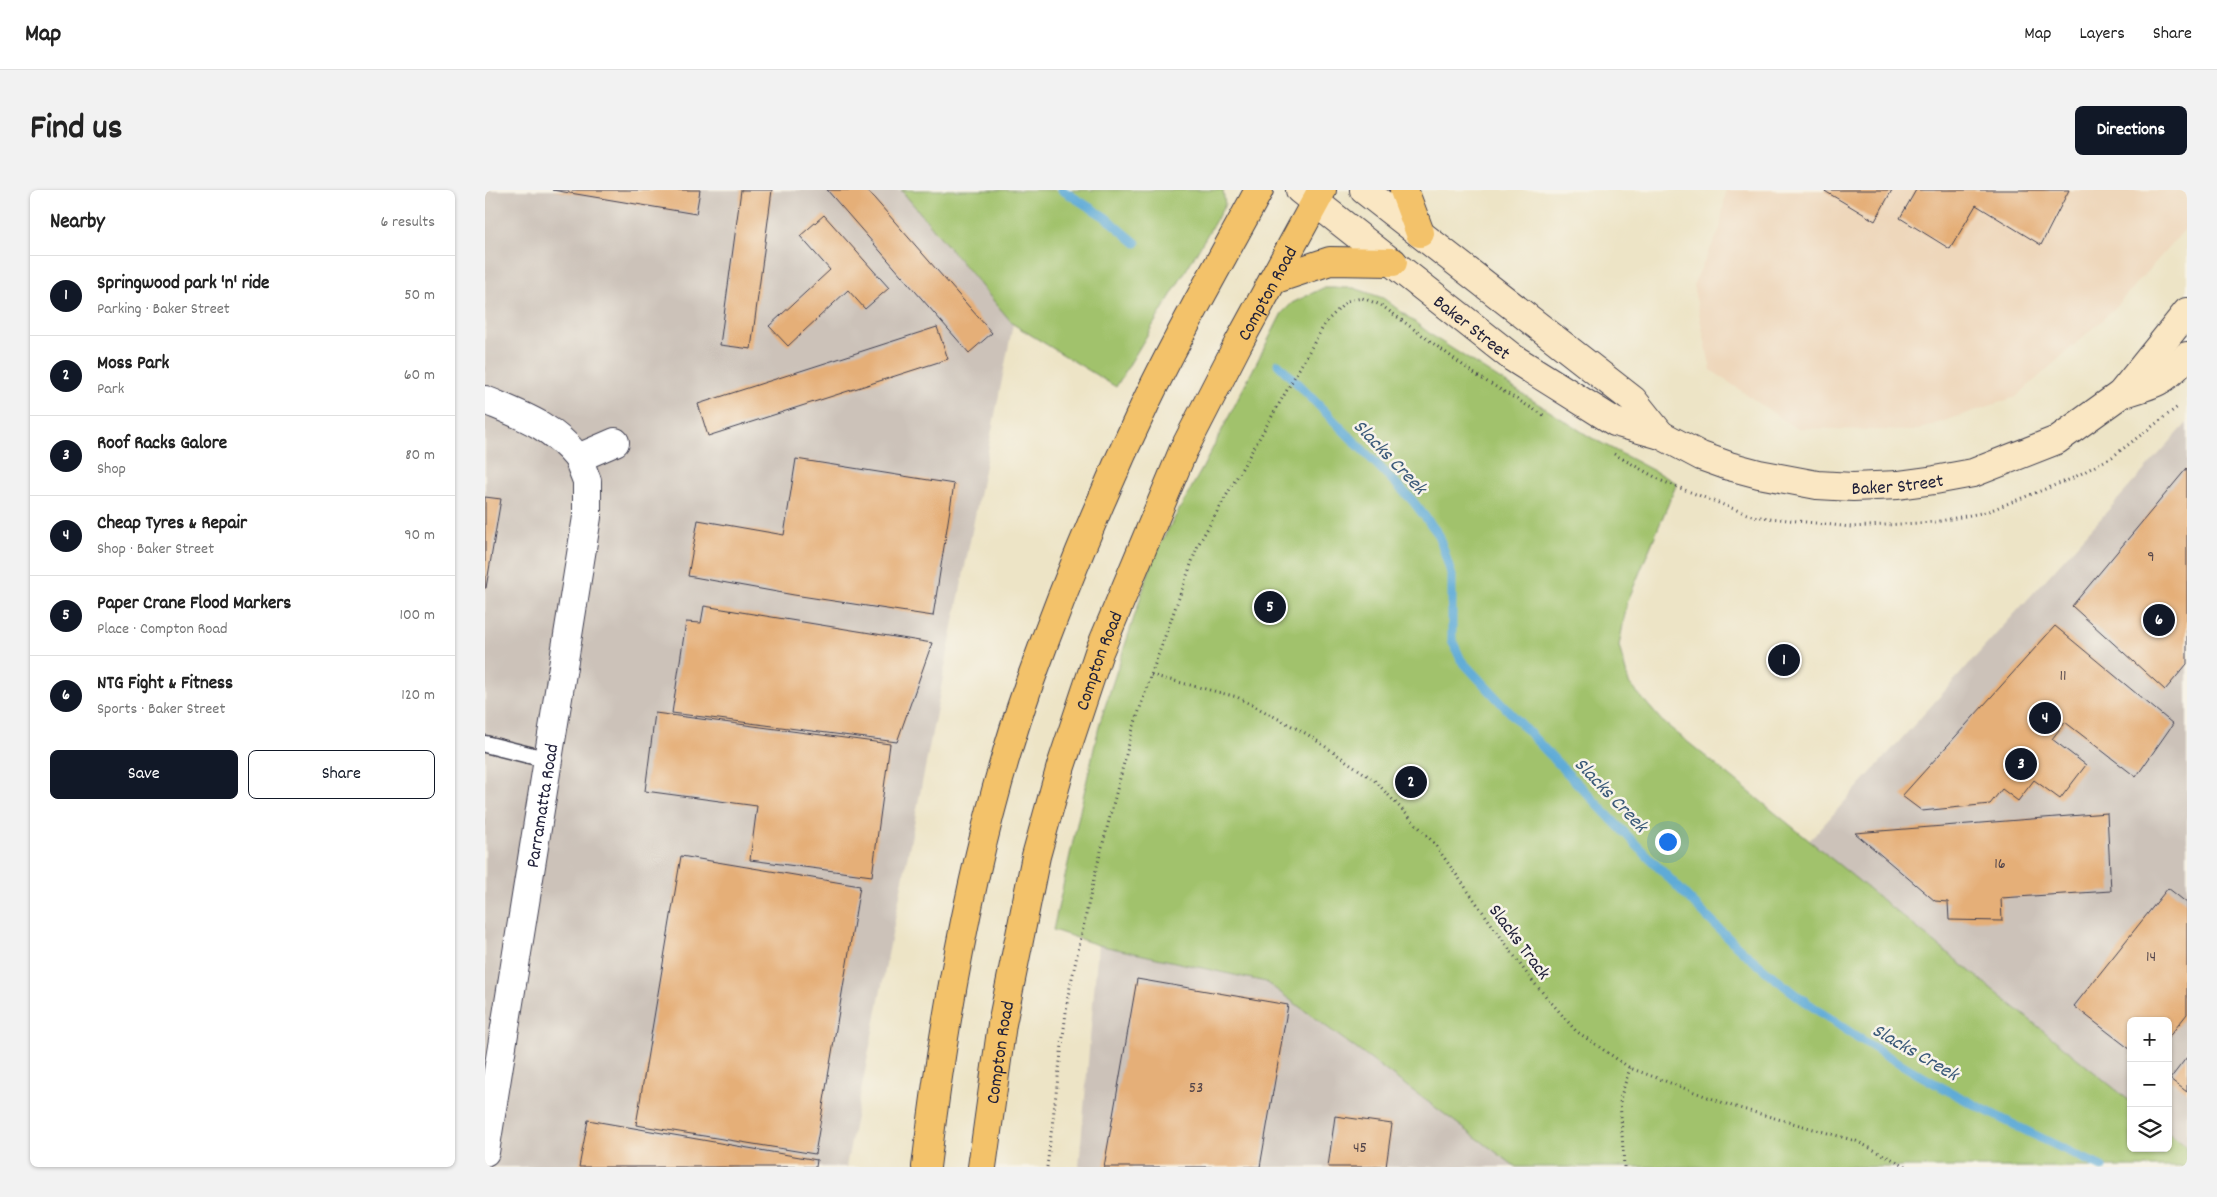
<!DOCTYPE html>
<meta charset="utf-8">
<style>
:root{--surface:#fff;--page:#f2f2f2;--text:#222;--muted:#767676;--line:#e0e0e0;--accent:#111827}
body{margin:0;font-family:Dekko,sans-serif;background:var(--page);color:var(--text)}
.controls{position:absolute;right:15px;bottom:15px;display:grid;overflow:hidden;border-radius:8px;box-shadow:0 1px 4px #0004}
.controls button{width:45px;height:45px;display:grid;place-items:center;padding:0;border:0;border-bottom:1px solid var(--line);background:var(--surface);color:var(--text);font:25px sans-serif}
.you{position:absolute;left:1182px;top:651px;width:18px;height:18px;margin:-12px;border:4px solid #fff;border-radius:50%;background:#1a73e8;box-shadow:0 0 0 8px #1a73e833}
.badge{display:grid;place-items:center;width:32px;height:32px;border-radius:50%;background:var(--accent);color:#fff;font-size:16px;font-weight:700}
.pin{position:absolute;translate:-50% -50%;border:2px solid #fff;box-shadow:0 1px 5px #0006}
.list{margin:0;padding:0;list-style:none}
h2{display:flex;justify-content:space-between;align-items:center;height:65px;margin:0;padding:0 20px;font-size:21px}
h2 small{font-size:16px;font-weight:400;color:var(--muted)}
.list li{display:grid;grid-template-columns:32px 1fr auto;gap:15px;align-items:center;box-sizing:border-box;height:80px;padding:0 20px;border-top:1px solid var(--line)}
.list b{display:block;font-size:19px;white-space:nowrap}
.list p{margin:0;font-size:16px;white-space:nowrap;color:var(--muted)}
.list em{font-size:16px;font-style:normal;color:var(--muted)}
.actions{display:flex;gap:10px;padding:15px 20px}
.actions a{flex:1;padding:11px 0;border:1px solid var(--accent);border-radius:8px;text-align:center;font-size:18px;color:var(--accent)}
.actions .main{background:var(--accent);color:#fff}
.icon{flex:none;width:28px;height:28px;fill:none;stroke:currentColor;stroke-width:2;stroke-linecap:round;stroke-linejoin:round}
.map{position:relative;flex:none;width:1702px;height:977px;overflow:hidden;border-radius:8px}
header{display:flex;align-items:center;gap:30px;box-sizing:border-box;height:70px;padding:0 25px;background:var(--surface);border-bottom:1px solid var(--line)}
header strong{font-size:24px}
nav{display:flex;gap:28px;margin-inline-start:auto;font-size:18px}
.intro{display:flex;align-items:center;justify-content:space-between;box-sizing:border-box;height:120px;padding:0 30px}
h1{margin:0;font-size:35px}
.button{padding:12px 22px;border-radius:8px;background:var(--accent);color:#fff;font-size:18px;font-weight:700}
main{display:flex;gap:30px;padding:0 30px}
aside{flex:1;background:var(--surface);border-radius:8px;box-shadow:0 1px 4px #0004}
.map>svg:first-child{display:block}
.built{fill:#eed7bb}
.industrial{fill:#ccc2b9}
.green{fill:#a1c26c;stroke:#627254}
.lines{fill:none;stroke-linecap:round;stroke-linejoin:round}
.stream{stroke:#5eabd7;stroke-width:9}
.building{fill:#e5af78}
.lane-casing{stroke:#403f50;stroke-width:19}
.street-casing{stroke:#403f50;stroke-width:30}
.secondary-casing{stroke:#403f50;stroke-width:30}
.primary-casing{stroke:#403f50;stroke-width:30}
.path{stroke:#403f50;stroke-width:3;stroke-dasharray:1 4;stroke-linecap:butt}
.lane{stroke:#fff;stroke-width:16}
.street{stroke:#fff;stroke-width:28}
.secondary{stroke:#fae7c3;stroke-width:28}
.primary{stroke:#f3c26a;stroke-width:28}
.labels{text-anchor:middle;stroke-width:5;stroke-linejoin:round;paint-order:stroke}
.number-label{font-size:16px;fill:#53454a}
.street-label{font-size:19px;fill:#22223b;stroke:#f7f3e8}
.water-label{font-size:20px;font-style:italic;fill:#3a5979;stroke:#f7f3e8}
</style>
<header>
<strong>Map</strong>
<nav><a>Map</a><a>Layers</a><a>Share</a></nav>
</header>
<div class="intro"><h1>Find us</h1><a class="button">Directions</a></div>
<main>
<aside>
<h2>Nearby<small>6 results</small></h2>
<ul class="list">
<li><span class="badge">1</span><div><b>Springwood park 'n' ride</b><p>Parking · Baker Street</p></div><em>50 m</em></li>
<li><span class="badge">2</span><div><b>Moss Park</b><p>Park</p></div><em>60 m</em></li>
<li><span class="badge">3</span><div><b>Roof Racks Galore</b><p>Shop</p></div><em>80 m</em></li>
<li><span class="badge">4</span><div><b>Cheap Tyres &amp; Repair</b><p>Shop · Baker Street</p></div><em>90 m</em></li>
<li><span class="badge">5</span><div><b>Paper Crane Flood Markers</b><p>Place · Compton Road</p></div><em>100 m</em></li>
<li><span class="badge">6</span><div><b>NTG Fight &amp; Fitness</b><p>Sports · Baker Street</p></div><em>120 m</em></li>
</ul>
<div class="actions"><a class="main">Save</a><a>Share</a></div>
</aside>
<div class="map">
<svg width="1702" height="977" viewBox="0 0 1702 977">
<rect width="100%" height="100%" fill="#f7f3e8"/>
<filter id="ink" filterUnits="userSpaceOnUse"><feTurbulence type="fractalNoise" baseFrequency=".02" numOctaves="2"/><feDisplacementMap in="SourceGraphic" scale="10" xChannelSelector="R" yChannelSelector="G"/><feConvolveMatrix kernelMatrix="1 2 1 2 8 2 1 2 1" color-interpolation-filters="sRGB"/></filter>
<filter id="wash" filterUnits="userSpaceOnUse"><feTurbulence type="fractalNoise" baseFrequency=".0096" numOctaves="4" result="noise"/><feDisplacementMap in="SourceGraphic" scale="20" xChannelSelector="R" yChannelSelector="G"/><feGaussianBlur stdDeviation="1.12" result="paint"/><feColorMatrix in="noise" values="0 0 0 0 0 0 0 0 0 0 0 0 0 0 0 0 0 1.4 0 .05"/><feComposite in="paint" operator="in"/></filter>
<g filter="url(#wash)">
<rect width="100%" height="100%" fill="#ede4c6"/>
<path class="built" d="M1241,0H1702V37L1626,122L1531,207L1429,241L1310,238L1226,180L1208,95L1235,39Z"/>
<path class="industrial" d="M0,0H416L528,134L361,977H0Z
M1702,233V957L1683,942V831H1646V912L1324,651Z
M613,755L781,792L1031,977H594Z"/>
<path class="green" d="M416,0H738L740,15L631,197L528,134Z
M838,98H869L898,108L952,149L1105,247L1192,293L1142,413L1134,456L1144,493L1177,531L1646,912V958H1683V942L1702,957V977H1031L781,792L613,755L568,740L615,532L670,363L718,277L797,123L807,113Z"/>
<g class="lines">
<path class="stream" d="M577,0L620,27L651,53
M793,174L927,310L954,345L967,386V450L976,470C1045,544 1114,618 1185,689C1210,714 1235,742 1262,765C1367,856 1492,919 1617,977"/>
</g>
<g id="blocks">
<path class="building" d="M67,0H215L211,24Z
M256,0H287L266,159L235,155Z
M342,0H382L507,143L484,163Z
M1338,0H1407L1390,31Z
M1431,0H1584L1556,55L1491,15L1465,59L1415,28Z
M339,25L404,98L380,119L363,100L303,156L284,136L345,80L315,46Z
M452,137L463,169L223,246L213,214Z
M311,269L469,294L448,426L309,405L203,386L213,330L299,345Z
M1702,278V474L1680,500L1587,416Z
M0,307L16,309L1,398H0Z
M219,416L447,453L412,552L187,523L201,432L216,433Z
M1570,436L1688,534L1651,587L1580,532L1567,549L1601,575L1575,609L1549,590L1533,611L1517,599L1505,614L1437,621L1417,606Z
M170,523L405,554L387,686L265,670L272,616L160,601Z
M1622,623L1626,701L1516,708L1517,731L1464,730L1463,712L1450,711L1370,643Z
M196,666L375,696L330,964L151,935Z
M1683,698L1702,713V824L1683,848V831H1646V860L1589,816Z
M652,789L803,815L775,977H619Z
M1702,867V902L1685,889Z
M850,926L907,934L901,977H843Z
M103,930L332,970L331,977H94Z"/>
</g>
</g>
<g filter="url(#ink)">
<use href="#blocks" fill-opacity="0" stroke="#403f50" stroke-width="1"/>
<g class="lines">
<g class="lane-casing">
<path id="lane" d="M0,554L64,570"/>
</g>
<g class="street-casing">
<g id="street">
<path d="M0,210C38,226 66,235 93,268"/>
<path id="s1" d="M0,962L102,327V291L93,268L130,252"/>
</g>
</g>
<g class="secondary-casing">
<g id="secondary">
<path id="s2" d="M815,0L1028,168L1130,232L1176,245L1216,266L1244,276L1274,284L1332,295L1368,297L1413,295L1450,290L1488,283L1572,250L1636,204L1702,122"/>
<path d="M879,0L1148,210L1176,245"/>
<path d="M1636,204C1670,194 1678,193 1702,166"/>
</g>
</g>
<g class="primary-casing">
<g id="primary">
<path d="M919,0L935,43"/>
<path d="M788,90L845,71L908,72"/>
<path d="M441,977C460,818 490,649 543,497C578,399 618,302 663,208C697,137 737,69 774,0"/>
<path id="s3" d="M497,977L517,834L551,666L576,576L614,462L698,261L753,154L837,0"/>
</g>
</g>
<path class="path" d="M1129,264L1177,291L1267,326L1366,337L1450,332L1501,322L1586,289L1627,267L1694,216
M666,485L752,507L822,544L889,590L948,652L1045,788L1091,841L1145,878L1247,916L1371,951L1423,977
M562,977L583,806L610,684L647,542L666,485L713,355L841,132L862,111L877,108L896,115L994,187L1060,226
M1139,977L1135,909L1145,878"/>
<use href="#lane" class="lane"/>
<use href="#street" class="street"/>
<use href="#secondary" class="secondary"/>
<use href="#primary" class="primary"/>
</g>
</g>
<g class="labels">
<g class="number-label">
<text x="1666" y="371">9</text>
<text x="1578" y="490">11</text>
<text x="1515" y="678">16</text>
<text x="1666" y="771">14</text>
<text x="711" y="902">53</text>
<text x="875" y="962">45</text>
</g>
<g class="street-label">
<text dy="7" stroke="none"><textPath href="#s3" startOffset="926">Compton Road</textPath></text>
<text dy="7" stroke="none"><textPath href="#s2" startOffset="220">Baker Street</textPath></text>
<text dy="7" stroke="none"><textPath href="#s2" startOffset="685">Baker Street</textPath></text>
<text dy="7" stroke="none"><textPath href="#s3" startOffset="521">Compton Road</textPath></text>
<text dy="7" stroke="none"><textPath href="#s1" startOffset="351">Parramatta Road</textPath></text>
<text transform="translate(1036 751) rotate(53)" y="7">Slacks Track</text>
<text dy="7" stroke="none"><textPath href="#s3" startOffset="116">Compton Road</textPath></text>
</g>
<g class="water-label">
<text transform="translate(906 266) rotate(46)" y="7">Slacks Creek</text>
<text transform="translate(1127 604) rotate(46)" y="7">Slacks Creek</text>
<text transform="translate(1431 861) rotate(30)" y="7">Slacks Creek</text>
</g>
</g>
</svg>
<div class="controls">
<button>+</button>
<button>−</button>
<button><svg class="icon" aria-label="layers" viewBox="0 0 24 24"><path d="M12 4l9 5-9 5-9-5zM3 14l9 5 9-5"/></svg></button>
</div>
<div class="you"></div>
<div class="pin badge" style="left:1299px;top:470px">1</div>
<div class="pin badge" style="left:926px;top:592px">2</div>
<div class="pin badge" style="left:1536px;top:574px">3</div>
<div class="pin badge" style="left:1560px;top:528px">4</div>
<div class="pin badge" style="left:785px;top:417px">5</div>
<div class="pin badge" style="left:1674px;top:430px">6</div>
</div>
</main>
